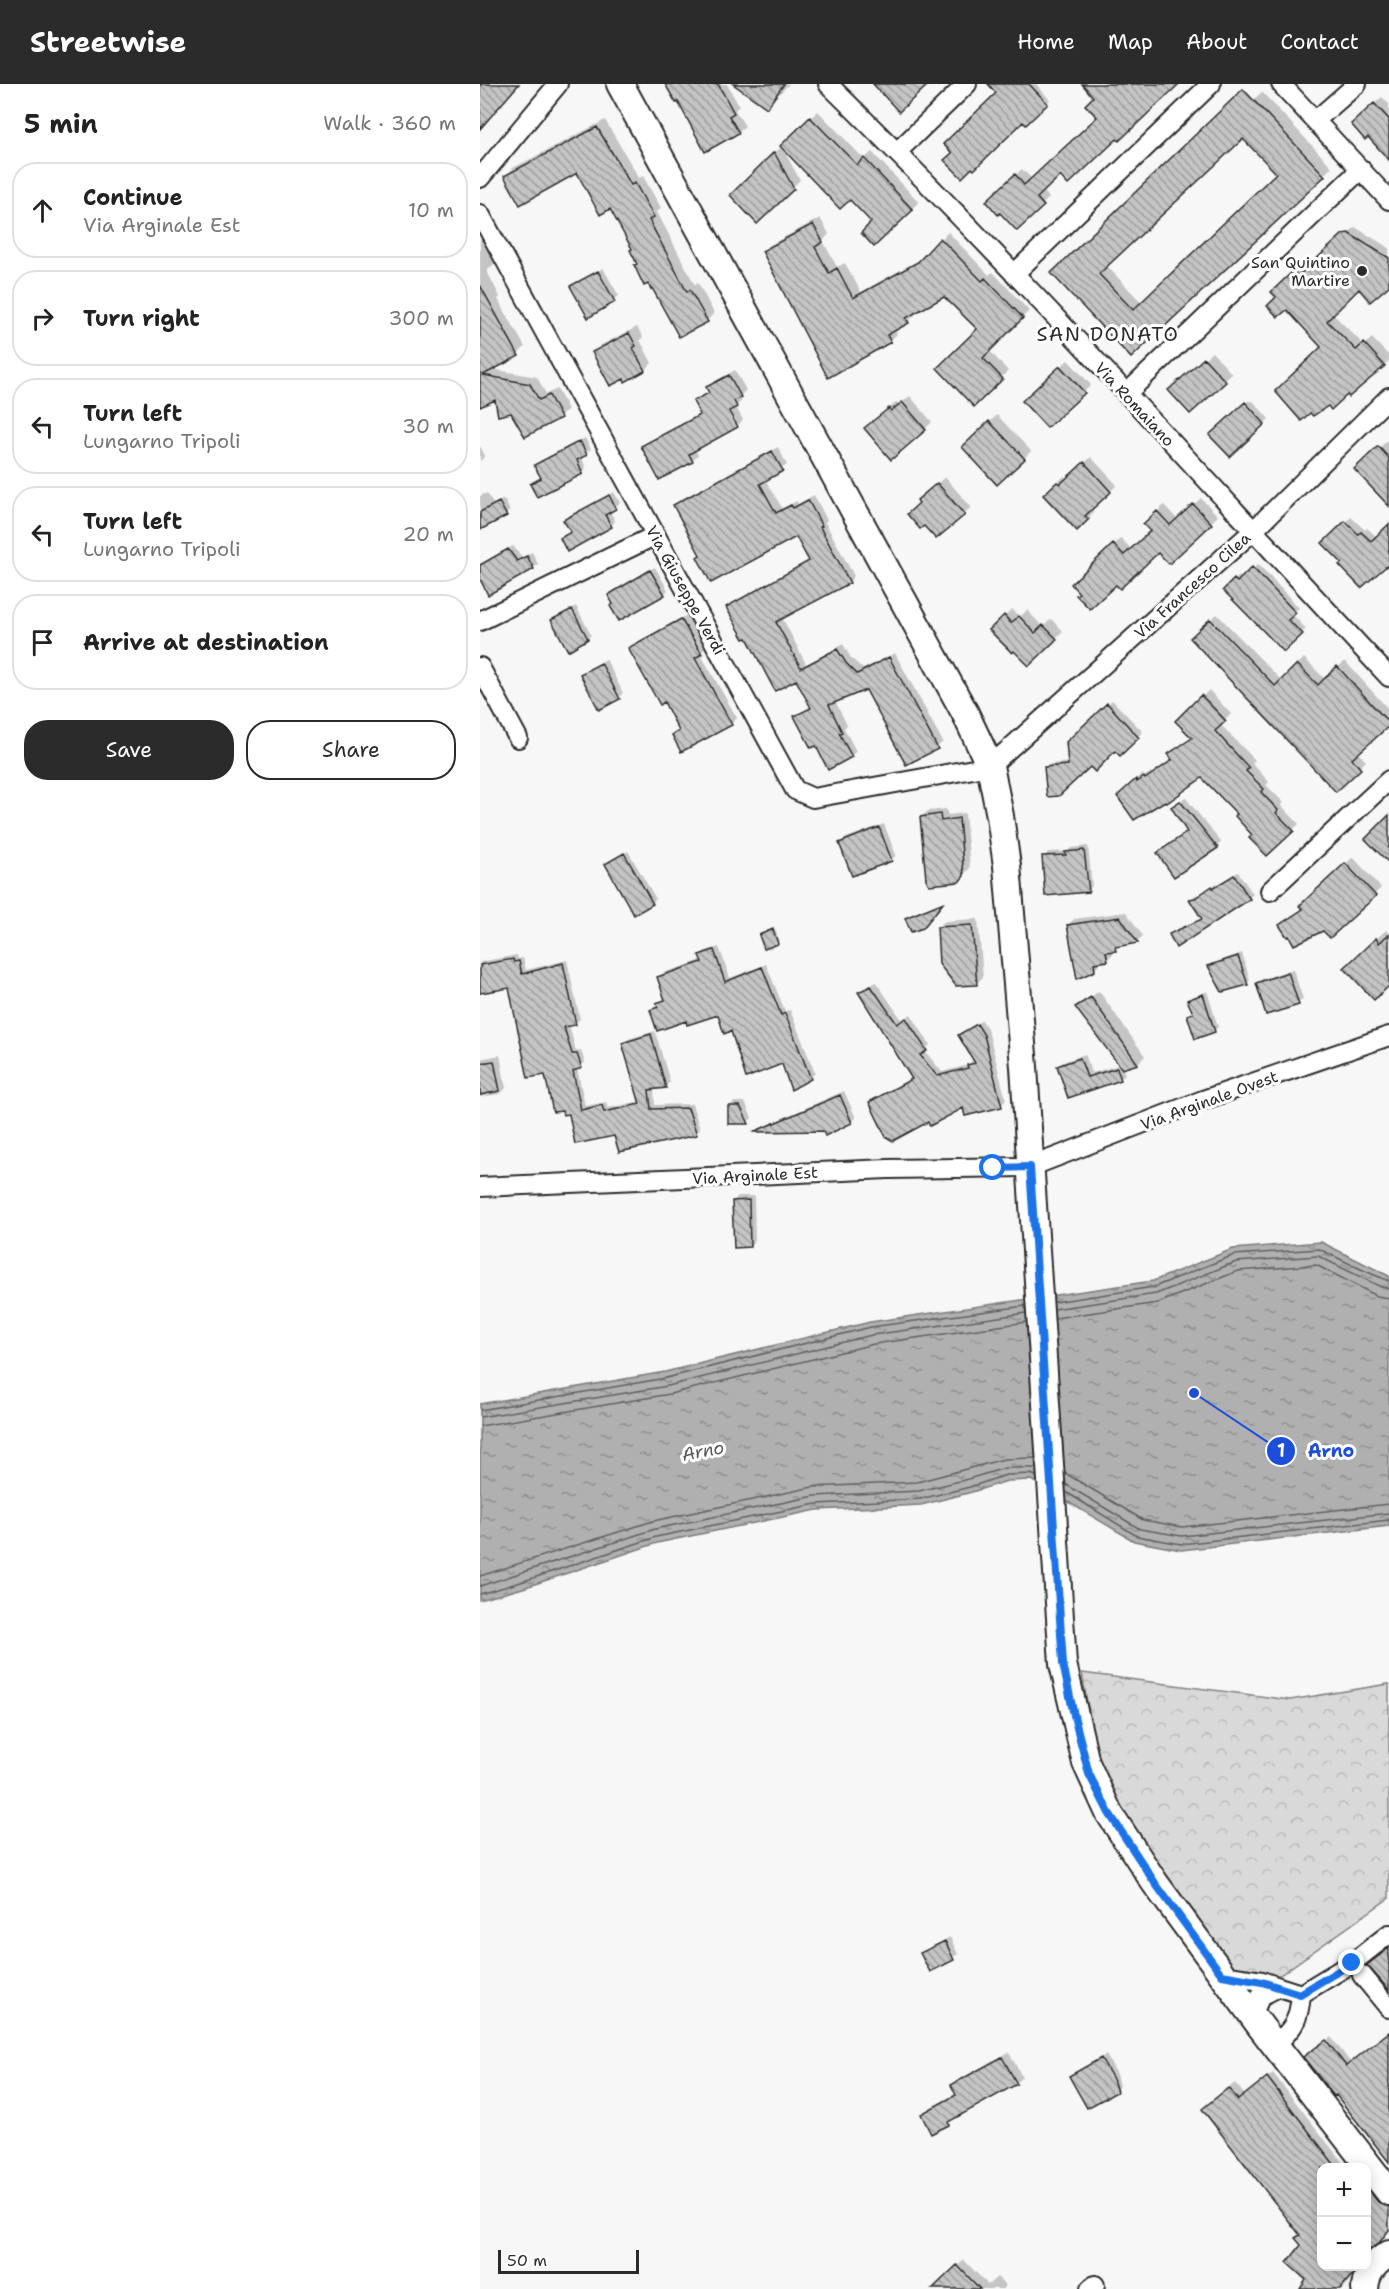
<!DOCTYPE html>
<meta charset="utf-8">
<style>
:root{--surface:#fff;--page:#f6f6f6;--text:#222;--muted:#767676;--line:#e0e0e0;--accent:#2b2b2b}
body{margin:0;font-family:"Shantell Sans",sans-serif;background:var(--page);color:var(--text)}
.controls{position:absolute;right:18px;bottom:18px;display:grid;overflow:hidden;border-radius:12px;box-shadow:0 3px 15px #0003}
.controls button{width:54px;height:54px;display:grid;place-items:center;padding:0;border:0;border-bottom:2px solid var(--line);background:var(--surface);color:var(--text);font:30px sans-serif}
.scale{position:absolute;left:18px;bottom:15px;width:141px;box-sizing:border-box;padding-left:6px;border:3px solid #2b2b2b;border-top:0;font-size:16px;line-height:21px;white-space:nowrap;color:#2b2b2b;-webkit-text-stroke:4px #fff;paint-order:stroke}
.stop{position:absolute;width:18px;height:18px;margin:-14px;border:4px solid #1a73e8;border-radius:50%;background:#fff}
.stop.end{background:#1a73e8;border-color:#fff;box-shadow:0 2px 6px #0008}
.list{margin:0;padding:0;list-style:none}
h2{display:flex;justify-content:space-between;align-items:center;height:78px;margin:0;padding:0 24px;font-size:26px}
h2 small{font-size:20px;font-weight:400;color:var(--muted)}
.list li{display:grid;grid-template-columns:39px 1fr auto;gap:18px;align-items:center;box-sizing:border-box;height:96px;margin:0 12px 12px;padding:0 12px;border:2px solid var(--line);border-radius:24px}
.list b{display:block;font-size:22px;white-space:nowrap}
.list p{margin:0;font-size:20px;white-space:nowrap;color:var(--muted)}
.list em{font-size:20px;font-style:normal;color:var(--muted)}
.actions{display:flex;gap:12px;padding:18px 24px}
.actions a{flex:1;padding:14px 0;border:2px solid var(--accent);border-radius:24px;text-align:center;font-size:21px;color:var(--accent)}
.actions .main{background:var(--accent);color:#fff}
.icon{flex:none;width:33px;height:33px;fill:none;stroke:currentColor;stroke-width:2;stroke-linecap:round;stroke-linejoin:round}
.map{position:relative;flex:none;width:909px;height:2205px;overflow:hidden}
header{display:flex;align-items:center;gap:36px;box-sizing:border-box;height:84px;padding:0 30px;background:var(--accent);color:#fff}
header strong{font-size:28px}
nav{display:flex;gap:33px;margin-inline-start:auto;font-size:21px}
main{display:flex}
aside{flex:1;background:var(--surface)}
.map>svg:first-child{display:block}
.park{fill:url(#park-crowns);stroke:#828282;stroke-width:1.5}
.water{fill:url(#water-ripples);stroke:#7b7b7b;stroke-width:1.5}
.shadow{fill:#0003;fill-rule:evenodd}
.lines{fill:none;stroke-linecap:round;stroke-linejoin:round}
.shore{stroke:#606060;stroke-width:1.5}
.building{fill:url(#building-back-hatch);stroke:#2b2b2b;stroke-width:1.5;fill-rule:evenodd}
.street-casing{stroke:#2b2b2b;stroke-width:22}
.secondary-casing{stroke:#2b2b2b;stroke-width:30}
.street{stroke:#fff;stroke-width:18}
.secondary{stroke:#fff;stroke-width:26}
.route{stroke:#1a73e8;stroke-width:8}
.poi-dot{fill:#2b2b2b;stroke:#fff;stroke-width:2}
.labels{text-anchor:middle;stroke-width:6;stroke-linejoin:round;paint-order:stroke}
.poi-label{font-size:16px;fill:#2b2b2b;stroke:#fff;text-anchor:end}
.street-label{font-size:16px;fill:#2b2b2b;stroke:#fff}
.water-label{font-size:18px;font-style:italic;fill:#5a5a5a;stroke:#fff}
.quarter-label{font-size:20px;letter-spacing:1.5px;fill:#2b2b2b;stroke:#fff}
.leader{fill:none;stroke:#1d4ed8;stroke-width:2}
.callout-dot{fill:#1d4ed8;stroke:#fff;stroke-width:2}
.mark-label{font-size:18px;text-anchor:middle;font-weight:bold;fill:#fff}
.callout-label{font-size:18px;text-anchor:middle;font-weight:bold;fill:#1d4ed8;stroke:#fff;stroke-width:6;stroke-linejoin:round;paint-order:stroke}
</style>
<header>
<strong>Streetwise</strong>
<nav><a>Home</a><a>Map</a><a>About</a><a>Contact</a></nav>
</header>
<main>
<aside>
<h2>5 min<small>Walk · 360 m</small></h2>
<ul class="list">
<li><svg class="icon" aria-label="ahead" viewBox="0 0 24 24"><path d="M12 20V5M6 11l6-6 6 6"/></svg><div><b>Continue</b><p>Via Arginale Est</p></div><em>10 m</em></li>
<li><svg class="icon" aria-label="right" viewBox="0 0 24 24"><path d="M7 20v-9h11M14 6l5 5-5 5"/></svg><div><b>Turn right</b></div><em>300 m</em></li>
<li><svg class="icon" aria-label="left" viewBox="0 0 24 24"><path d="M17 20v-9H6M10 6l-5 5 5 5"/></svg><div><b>Turn left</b><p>Lungarno Tripoli</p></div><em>30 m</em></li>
<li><svg class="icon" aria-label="left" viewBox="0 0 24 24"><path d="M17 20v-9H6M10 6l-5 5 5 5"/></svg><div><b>Turn left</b><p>Lungarno Tripoli</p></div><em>20 m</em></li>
<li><svg class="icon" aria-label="arrive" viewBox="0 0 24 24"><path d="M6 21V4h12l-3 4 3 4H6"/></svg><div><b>Arrive at destination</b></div></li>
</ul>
<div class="actions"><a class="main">Save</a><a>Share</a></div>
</aside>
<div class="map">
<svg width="909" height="2205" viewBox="0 0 909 2205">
<defs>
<pattern id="park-crowns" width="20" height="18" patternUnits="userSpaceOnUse" patternTransform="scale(1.5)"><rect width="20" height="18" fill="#d9d9d9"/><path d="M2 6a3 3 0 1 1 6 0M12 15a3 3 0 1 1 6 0" fill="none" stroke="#bababa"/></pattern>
<pattern id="water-ripples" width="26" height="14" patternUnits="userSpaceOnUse" patternTransform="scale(1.5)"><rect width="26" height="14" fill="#b0b0b0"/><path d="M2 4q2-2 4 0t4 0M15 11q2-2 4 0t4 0" fill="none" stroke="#8f8f8f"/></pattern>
<pattern id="building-back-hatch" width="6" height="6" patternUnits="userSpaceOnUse" patternTransform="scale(1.5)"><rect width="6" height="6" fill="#c4c4c4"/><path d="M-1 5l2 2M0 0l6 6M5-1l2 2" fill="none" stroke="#9f9f9f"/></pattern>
</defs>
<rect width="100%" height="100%" fill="#f7f7f7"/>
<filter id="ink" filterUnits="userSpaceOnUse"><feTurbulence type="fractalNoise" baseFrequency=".0167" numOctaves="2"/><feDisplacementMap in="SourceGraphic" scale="12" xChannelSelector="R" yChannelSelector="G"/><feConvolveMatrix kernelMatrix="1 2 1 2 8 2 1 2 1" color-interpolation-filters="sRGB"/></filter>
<g filter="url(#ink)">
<path class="park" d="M602,1589L810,1616L909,1600V1814L800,1891L742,1888L622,1704Z"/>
<path class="water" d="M841,1158L909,1192V1442L701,1466L654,1457L551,1396L527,1397L492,1408L441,1421L337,1426L177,1459L43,1504L0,1516V1320L185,1288L390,1238L673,1197L753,1165Z"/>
<path class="shadow" d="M187,0H247L259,22L255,26L265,42L258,48L199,16Z
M256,0H309L287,22Z
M522,0H556L570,16L546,39L518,9Z
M604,0H698L637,53L580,90L563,106L569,114L537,145L514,110L542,85L552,95L619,33L615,13Z
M782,8L852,83L651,272L573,189ZM763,53L798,89L662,219L626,181Z
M902,13L909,20V76L880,33Z
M338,27L384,75L392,68L439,118L394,161L393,138L370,114L303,65L320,96L277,138L252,111Z
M125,36L159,94L163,92L181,124L177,128L215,201L218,199L234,229L227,237L158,179L154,165L130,123L98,87L26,92L33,84Z
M340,134L349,150L343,157L357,183L365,179L381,208L446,172L468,148L509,191L513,188L549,227L509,266L528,287L494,320L499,245L465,211L434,228L435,231L428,238L415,245L417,250L410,257L283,168L290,161Z
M875,143L909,164V200L879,203L852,229L884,261L892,254L909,272V277L869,311L843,263L793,208L820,182L825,187Z
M3,154L15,179L7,187L20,213L18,215L45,263L38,270L12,285L57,293L66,310L77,305L88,325L81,332L45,351L32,328L17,313L0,321V156Z
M123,184L139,212L108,232L92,203Z
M157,243L163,253L160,256L172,279L165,286L146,296L114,268L121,261Z
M732,268L752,290L710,328L697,300Z
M588,276L611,301L604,308L551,310Z
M255,286L266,306L260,312L262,316L256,323L263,336L258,341L247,320L215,365L218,371L212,377L180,394L163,363L169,357L221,329L215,318L230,307L228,304L234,298Z
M430,312L452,338L445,345L393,337L417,318L419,321Z
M768,317H773L789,335L750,371L732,351Z
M517,331L551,367L544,374L491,356Z
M105,354L111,365L101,372L106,384L102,388L52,400L62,393L56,382L60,377Z
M909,355V419L881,380Z
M0,362L5,372L0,377Z
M298,363L307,381L285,395L302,424L317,417L318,420L334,411L347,436L345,438L374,492L369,498L302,533L326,580L363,560L371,574L383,585L415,569L463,658L457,663L427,679L386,604L355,617L367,641L364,644L376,667L371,672L336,660L316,632L331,622L317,594L268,552L248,523L254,518L330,476L316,451L221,471L195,422L200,416Z
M611,373L637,401L611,425L614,428L597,444L565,411L584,392L587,395Z
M465,393L491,423L484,430L441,418L446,409Z
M134,408L140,419L130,427L135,437L131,442L81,455L92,447L85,436L90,432Z
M7,409L13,420L24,415L30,427L0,445V412Z
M721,414L738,432L689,478L679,467L636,499L601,508L593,500L641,454L652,466L672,447L665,440L684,421L698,436Z
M871,433L885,446L887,444L897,453L909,442V478L864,479L844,459Z
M33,462L42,473L52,468L58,480L53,484L0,497V480Z
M778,480L819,524L812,530L826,545L804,566L745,506L759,492L762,495Z
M175,483L188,506L184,510L135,519L130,511L134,506Z
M96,522L111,551L107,554L73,536Z
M532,525L540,533L547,526L563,543L571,535L583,547L549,580L511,546Z
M737,530L802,597L824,574L845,595L865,577L909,626V640L877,668L886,677L856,706L712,554Z
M207,531L226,564L220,569L257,634L252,639L201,666L194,652L200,645L184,616L150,564L155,559Z
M126,575L143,609L139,613L101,590Z
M729,606L751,630L740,640L775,676L772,679L789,698L786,701L804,719L801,721L819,740L787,770L759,730L723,692L645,706L663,690L664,693L671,688L672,690L693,675L690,670L713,653L698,637Z
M632,616L663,648L640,670L635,665L610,681L566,684L570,680L590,678L588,659Z
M705,713L741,758L737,763L708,747L693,723Z
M466,725L468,731L485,729L490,784L478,797L441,733L448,727Z
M404,740L416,771L411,776L361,759L366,754Z
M608,762L612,802L608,807L564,773L568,768L588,767L591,764Z
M148,767L176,815L172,819L127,780Z
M873,773L901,804L850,852L843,845L801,841L824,824L821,822Z
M758,788L773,810L769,814L691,850L695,846L723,834L711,815L715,811L721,810L737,799L738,801Z
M646,828L663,852L657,857L640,860L632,866L633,870L627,875L620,877V880L614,886L588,841L594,835Z
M498,835L503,893L496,900L458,843L465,837Z
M295,845L299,857L297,859L281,851Z
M906,846L909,849V900L875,874Z
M239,863L250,894L286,880L305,927L310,926L335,989L330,994L252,945L239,929L207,935L172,926L186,914L179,893L183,889L222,876L221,871L225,867Z
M762,869L770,896L767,899L730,882L733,879Z
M37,871L38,875L43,874L46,886L87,876L100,935L95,939L89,941L96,967L101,966L105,979L97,984L105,1022L126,1018L128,1024L160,1017L143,959L148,955L175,947L190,998L186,1002L174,1004L175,1021L212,1020L220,1045L216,1049L135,1050L90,1028L66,989L30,902L0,908V878Z
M813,885L823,915L818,919L777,899L782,895Z
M396,898L422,936L431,930L450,961L444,966L462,988L488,981L494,975L480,951L502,936L508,946L526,1016L521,1021L484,1022L449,1036L391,1018L395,1014L433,993L380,908Z
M619,907L665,972L658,979L642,983L645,990L640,995L589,1013L579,983L583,978L605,970L612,989L641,980L597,923Z
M727,907L738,943L734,947L709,932L713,927L709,917Z
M20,971L26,1004L20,1010L0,1013V975Z
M364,1007L376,1034L371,1038L344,1045L276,1046Z
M254,1018H265L272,1034L268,1038L249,1023Z
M258,1112H274L275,1156L270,1162L253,1117Z
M470,1853L478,1870L451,1886L442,1869Z
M909,1949V2076L830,1969L851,1953L871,1979Z
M529,1968L542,1993L536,1999L475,2033L468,2039L443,2030L449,2024L477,2009L473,2002L479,1995Z
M626,1971L637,1990L640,2002L636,2006L596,1988Z
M793,1989L867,2084H842V2182H878L865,2198L867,2200L863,2205H821L828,2196L821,2150L730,2019L755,1999L765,2011Z
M891,2097L909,2116V2145L886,2167V2100Z
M484,2176L508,2201L517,2193L526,2202L523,2205H454Z"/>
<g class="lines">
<path class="shore" d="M574,1218L674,1203L754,1171L839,1165L885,1187L909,1197
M574,1225L676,1210L756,1178L838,1172L901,1203L909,1205
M575,1234L678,1219L758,1187L836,1181L897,1212L909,1214
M0,1326L186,1294L391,1243L545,1222
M0,1333L188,1302L392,1251L546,1229
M0,1342L190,1310L394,1260L546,1238
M585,1389L663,1436L702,1443L909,1420
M585,1400L660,1445L702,1452L909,1429
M586,1408L657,1452L701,1460L909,1436
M0,1492L173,1437L333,1403L437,1398L524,1375L555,1374
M0,1502L175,1445L335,1412L439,1407L488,1395L525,1384H556
M0,1510L41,1498L176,1453L336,1420L440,1415L490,1403L526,1391L551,1390L556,1392"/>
</g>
<path class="building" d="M0,0H39L0,45Z
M185,0H238L254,29L249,32L259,49L225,68L198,18L196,19Z
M253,0H304L287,24Z
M393,0H449L419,28Z
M508,0H549L568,20L546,41L543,38L494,86L492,84L482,94L464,76L472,69L463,60L516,9Z
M602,0H699L639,57L637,55L588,101L580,92L557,114L564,122L537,147L520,129L518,131L506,117L535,90L544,101L617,33L605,21L613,13Z
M763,5L845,92L651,274L571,189ZM763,55L796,89L653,226L619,190Z
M894,19L909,35V76L888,53L885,56L871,40Z
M330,33L377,81L384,74L433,126L394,163L381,149L391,138L370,116L360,125L300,62Z
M117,43L151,101L155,99L174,133L169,136L207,208L210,206L228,238L199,253L172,204L171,205L168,200L164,202L154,181L157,180L150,166L152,165L130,125L120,131L97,89L40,121L24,92Z
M294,68L314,105L277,140L250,111Z
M333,140L343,158L335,163L349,189L357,184L373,214L438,178L460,154L502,197L505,194L543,234L503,274L523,295L494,323L457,284L497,245L464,213L426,234L429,239L407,251L411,258L348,294L282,167Z
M868,149L909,174V202L890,218L879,205L847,237L876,266L884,259L905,282L869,313L867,311L851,326L848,322L833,332L830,329L821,337L795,307L841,263L807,226L798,233L787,222L796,213L791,208L813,187L818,192L863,150Z
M118,187L135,218L108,234L90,202Z
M0,201L39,272L3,291L50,300L59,316L69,311L81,334L45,353L31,329L18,332L15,316L0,323Z
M149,249L156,262L153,264L165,287L145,298L144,295L130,302L112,268Z
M724,274L746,298L710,330L688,306Z
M580,282L605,309L567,344L542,317Z
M249,291L261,313L254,317L257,323L249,327L258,343L209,370L213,378L179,396L161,362L220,331L213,317L229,309L226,303Z
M422,318L446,346L411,376L384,344L409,324L411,327Z
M765,318L785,340L750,373L729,351Z
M509,337L545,375L517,401L482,363Z
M100,357L107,371L97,376L103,390L57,413L50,400L61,394L54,381Z
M898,362L909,374V422L874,385Z
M292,367L303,387L280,400L296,429L311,421L313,424L328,416L342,442L340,443L370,499L296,538L321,584L357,565L366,579L377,590L409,573L458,665L426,681L386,606L349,621L362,648L359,649L372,673L348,686L336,662L331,664L314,632L331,624L316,596L295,607L267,554L264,555L246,523L329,477L316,453L231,499L217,473L220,471L193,421Z
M604,378L631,408L605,432L609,435L597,447L563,411L577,398L580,400Z
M457,399L485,431L456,455L444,442L440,445L427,430L439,419L437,416Z
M129,411L136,425L125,431L132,443L87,468L80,454L91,448L83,436Z
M19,418L27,432L0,446V428Z
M713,420L732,440L689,480L678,469L640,505L636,501L610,525L596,511L599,509L591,500L633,460L644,471L670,447L663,440L677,427L690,441Z
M865,437L878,450L881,448L891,457L909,440V480L881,504L859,481L862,479L842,459Z
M28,465L37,477L47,472L54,485L8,511L0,495V481Z
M772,483L816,529L808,536L823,550L804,568L743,506L754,495L757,498Z
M170,486L185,511L139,537L130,522L133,520L128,511Z
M92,525L108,555L88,567L71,536Z
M524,531L531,539L539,532L555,549L563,541L577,555L549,582L534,567L532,569L509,546Z
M201,535L222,570L215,574L252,641L201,668L192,651L199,647L184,618L180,621L148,564Z
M730,535L795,602L817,580L838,601L857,582L909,639V642L872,675L881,685L856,708L710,554Z
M121,579L140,615L119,626L100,590Z
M721,611L746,637L735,647L769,684L766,687L784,705L781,708L798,726L796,729L814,747L787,772L769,754L772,751L755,732L757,730L722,694L687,719L685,717L654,736L637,712L656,695L657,698L664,693L665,695L692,676L688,670L712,654L695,637Z
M627,619L659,654L640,672L635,667L615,688L610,683L579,712L567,713L564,683L588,681L586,658Z
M700,717L738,764L694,793L677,769L707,748L691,723Z
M460,730L461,737L479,734L484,792L479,798L449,801L446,795L440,733Z
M909,731V779L885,755Z
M399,743L412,777L372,792L359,759Z
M604,766L609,808L565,812L562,772L586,771L585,768Z
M144,769L173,820L154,831L125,780Z
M865,779L896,812L850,854L843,847L814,861L809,852L807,853L799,841L823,825L819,822Z
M754,791L770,815L696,864L689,850L722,835L709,815L715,814L732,802L733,804Z
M464,818L443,844L431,848L425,834Z
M640,833L658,859L635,863L636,867L626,868L628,877L614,879L615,887L597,895L587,841Z
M492,841L497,901L476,902L459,880L457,843Z
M293,845L298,860L284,865L279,851Z
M909,850V902L894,916L864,884L896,854L899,859Z
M234,866L245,898L282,883L301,931L305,929L331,995L311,1006L302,980L266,994L251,947L244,950L238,931L207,941L206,937L177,947L170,926L178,923L176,919L185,916L177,893L222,878L219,871Z
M758,872L768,901L742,908L728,882Z
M33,875L34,878L39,877L42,890L83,879L96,941L84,943L92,970H97L102,984L93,987L101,1026L122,1021L124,1028L160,1020L142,959L171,950L186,1004L169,1006L171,1025L208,1024L217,1051L139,1068L134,1052L95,1060L89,1030L83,1031L82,1027L73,1028L65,991L48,994L29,904L0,909V881Z
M808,888L819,921L786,931L776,899Z
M391,902L417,940L426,934L447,967L440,971L457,992L488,984L487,981L495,979L478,951L497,940L504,951L522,1023L485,1032L483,1024L450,1042L448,1038L413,1057L406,1053L389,1018L432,995L378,908Z
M723,910L735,948L715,955L707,931L713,929L707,916Z
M611,913L658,980L642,985L595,923Z
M600,974L607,993L637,984L641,996L588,1014L577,982Z
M14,977L20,1007L0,1011V979Z
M360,1011L372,1039L345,1052L343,1047L273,1048Z
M248,1022H260L269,1040H248Z
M269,1116L270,1163L254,1164L252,1117Z
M465,1857L474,1876L450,1888L440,1869Z
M909,1864V1906L887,1881Z
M909,1948V2078L856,2011L854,2012L823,1973L846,1956L866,1982Z
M522,1973L537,2000L468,2038L469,2041L451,2050L441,2030L476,2011L471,2001Z
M621,1974L633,1995L637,2008L607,2024L589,1992Z
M787,1993L857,2084H842V2182H876L873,2190L860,2205H820L826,2196L807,2179L821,2161L815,2154L820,2151L722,2025L748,2004L758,2016Z
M886,2103L898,2118L909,2123V2146L899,2159L886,2168Z
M477,2181L500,2205H452Z"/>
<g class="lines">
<g class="street-casing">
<path id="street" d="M348,0C542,190 723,394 909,593
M801,0L909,116
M836,36L877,0
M417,68L487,0
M0,94L78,0
M0,130L315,706L333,714L510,682L773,447L909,313
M534,190L731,0
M646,310L881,85
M0,537L176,451
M0,583L38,654
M790,807L909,696
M0,1103L408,1085L550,1083L723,1016L909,952
M742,1891L782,1897L799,1903
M882,1891L909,1924
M821,1910L872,1879L909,1850
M772,1931L781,1912L799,1903L821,1910
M795,1961C814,1944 819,1936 821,1910
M610,2205L615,2201"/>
</g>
<g class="secondary-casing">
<path id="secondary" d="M140,0L485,629L510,682L520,732L527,782L544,983L583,1580L606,1679L629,1729L675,1799L781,1943L909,2108
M885,2205C886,2188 895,2178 909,2170"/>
</g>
<use href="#street" class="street"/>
<use href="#secondary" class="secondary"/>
</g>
</g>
<g class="lines" filter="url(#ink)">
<path class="route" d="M513,1084L550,1083L583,1580L595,1636L609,1690L629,1729L675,1799L742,1891L782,1898L820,1910L872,1879"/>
</g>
<circle class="poi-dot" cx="882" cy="187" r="6"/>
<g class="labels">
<g class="poi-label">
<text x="870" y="184">San Quintino<tspan x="870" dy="18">Martire</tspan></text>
</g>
<g class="street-label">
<text transform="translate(655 320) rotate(47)" y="6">Via Romaiano</text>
<text transform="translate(712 501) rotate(-42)" y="6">Via Francesco Cilea</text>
<text transform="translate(206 506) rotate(61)" y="6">Via Giuseppe Verdi</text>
<text transform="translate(729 1016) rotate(-20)" y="6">Via Arginale Ovest</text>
<text transform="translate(275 1091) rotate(-3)" y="6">Via Arginale Est</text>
</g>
<g class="water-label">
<text transform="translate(223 1367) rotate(-11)" y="6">Arno</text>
</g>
<g class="quarter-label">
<text x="628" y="257">SAN DONATO</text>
</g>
</g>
<path class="leader" d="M714 1309L801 1367"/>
<g class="callout-dot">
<circle cx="714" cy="1309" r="6"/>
<circle cx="801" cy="1367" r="15"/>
</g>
<g class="mark-label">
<text x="801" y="1373">1</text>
</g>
<g class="callout-label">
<text x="851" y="1373">Arno</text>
</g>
</svg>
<div class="controls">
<button>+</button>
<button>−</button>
</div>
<div class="scale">50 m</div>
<div class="stop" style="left:513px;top:1084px"></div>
<div class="stop end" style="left:872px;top:1879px"></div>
</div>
</main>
